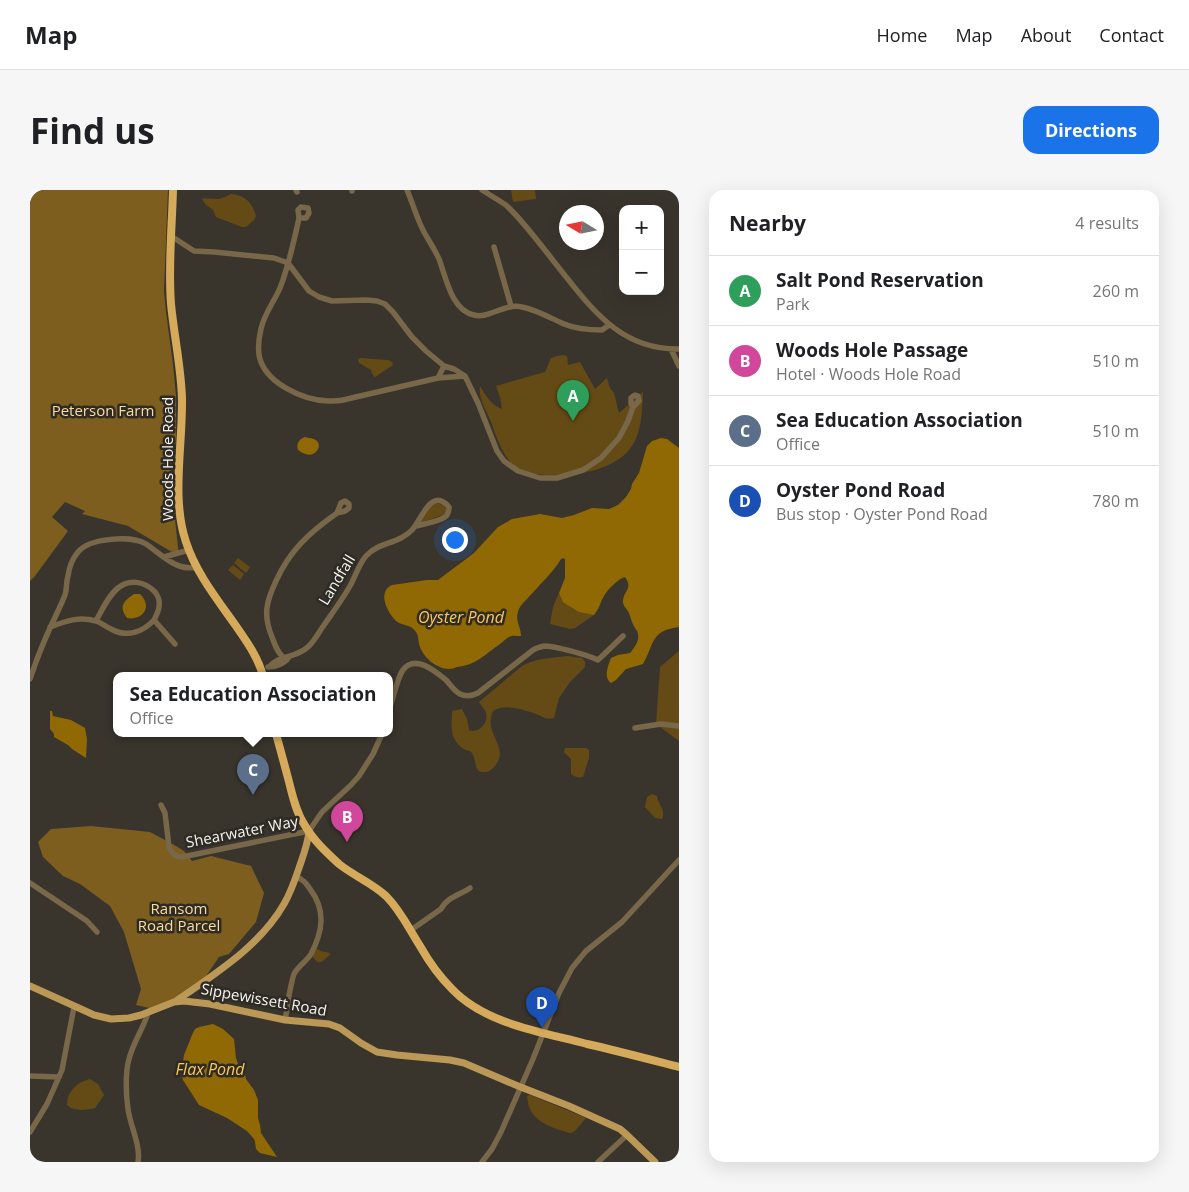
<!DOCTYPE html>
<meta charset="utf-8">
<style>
:root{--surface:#fff;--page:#f6f6f6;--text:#202124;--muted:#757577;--line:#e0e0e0;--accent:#1a73e8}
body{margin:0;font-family:"Open Sans",sans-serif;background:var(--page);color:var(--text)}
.controls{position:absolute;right:15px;top:15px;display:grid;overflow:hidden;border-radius:10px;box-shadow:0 5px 20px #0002}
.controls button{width:45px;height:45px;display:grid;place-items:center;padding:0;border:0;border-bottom:1px solid var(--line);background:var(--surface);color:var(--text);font:25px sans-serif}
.compass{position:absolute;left:529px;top:15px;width:45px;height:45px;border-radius:50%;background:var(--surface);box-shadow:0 5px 20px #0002;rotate:280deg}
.you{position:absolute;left:424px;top:349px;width:18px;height:18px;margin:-12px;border:4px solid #fff;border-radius:50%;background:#1a73e8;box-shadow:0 0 0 8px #1a73e833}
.badge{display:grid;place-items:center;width:32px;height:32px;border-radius:50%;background:var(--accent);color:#fff;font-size:16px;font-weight:700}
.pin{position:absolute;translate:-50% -41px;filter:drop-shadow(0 1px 2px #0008)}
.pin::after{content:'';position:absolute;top:26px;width:18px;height:15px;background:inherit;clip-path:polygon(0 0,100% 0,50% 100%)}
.popup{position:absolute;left:83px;top:482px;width:280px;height:65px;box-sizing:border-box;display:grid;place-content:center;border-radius:10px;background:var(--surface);filter:drop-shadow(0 1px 4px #0005);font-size:16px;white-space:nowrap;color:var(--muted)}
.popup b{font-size:19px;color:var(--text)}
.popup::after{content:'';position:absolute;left:50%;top:100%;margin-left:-10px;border:10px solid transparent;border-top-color:var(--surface)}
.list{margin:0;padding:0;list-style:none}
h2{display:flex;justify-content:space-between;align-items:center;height:65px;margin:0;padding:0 20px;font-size:21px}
h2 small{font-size:16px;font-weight:400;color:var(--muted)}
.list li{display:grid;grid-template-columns:32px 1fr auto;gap:15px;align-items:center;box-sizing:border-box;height:70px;padding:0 20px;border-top:1px solid var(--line)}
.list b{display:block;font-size:19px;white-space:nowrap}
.list p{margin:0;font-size:16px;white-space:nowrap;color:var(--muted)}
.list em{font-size:16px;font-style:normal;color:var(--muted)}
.map{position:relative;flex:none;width:649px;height:972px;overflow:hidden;border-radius:15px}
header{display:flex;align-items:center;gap:30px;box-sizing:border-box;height:70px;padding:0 25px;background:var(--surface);border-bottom:1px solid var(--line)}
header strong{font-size:24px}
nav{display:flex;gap:28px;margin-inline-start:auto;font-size:18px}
.intro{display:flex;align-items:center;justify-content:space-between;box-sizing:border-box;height:120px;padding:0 30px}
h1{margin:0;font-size:35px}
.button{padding:12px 22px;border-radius:15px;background:var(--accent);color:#fff;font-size:18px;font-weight:700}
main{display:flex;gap:30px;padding:0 30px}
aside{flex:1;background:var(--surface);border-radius:15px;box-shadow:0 5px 20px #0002}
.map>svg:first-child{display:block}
.green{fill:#644b16}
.forest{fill:#7d5e1e}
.water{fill:#906905}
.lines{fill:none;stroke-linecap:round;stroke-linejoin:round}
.minor{stroke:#786749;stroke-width:5.5}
.major{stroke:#bb9856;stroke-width:7}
.highway{stroke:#d5aa5a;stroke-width:8}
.labels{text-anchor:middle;stroke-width:5;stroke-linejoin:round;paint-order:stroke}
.park-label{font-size:15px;fill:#fbda9e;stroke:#2e2b24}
.street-label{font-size:15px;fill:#f7f4f0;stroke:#2e2b24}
.water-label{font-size:16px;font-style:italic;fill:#fec658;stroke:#2e2b24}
</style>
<header>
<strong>Map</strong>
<nav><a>Home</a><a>Map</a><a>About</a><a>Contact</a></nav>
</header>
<div class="intro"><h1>Find us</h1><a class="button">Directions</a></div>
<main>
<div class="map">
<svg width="649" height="972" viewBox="0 0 649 972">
<rect width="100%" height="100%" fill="#39352d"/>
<path class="green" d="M481,0H505L506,9L483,12Z
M201,4C215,5 222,12 226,26L224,30L216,37H212L186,27L183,20L176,15L172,9C177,8 183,9 189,9C193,8 197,6 201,4Z
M534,165L537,166L538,175L550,172L565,199L577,188L580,198L584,203L589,223L613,202C612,221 612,245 599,260C580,284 525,290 498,282C493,281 487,280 484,276C472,264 467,248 461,232C457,221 448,209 450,196C456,206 461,215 472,219L470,207L466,196L515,182L521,168L527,166Z
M330,168L358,170L362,172L363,175L345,187L342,184L341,180L329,173L328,170Z
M404,314C411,314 415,314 417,321L413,325L390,333L396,321Z
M208,368L220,377L216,383L204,373Z
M203,375L214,384L210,390L198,380Z
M529,403C531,406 531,409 533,411C538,419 555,423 564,425L545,438L540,439L520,434L523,417Z
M649,461V551L626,534L630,477Z
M538,466L552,468L555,472V477L540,492L529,508L524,528C517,530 515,528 509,525C495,520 476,513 463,521C452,546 484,558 462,579C460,581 458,582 455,582C442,583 448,569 441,562C439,560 437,561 434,559C430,557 426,552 424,548C420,539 422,530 422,521L432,519L437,529L439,540C448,544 459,533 456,523C455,519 451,516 449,512L492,476C507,468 521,468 538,466Z
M535,558H556L559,560V568L553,587C548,588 545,587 541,584V569L534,562Z
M622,604L627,606C628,615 636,619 632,629L625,628L615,617L617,607Z
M285,758L291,761L300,763V765C292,770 291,778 282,766Z
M60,889L68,894L74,905L65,918C56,920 44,922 37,915C37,901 48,892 60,889Z
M499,905H500L556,928L545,941L541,943C527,940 506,933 500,919C498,915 498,911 497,907Z"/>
<path class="forest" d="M0,0H138L134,101L136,122L143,175L146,206V249L144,262L140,284L148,357V361L142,362L98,336L52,324L55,321L35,312L22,327L38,341L5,386L0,391Z
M61,636L120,642L146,656L154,661L162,671L181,666L221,676L234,703L226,732L199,764L189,767L170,795L128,820L106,815L111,799L94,742L80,716L50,694L33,686L13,667L8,652L21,639Z"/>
<path class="water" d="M275,247C278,248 284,248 287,251C291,255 288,262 283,264C278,266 272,263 268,260C266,254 269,249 275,247Z
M631,248L637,249L649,258V437C620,441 625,453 613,474L596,479L586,490L581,493C573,487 578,476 581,468L588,465L600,463C605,457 611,449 607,441C607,440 605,439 605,438C602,434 601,428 599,423C597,419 594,417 593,413C592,401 604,400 595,387C588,389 578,399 574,406C570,413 569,419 564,425L549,422L537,415L533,412L529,403L535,388V370L534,368L531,369C522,384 508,396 497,409C493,413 489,417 488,422C485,431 491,437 491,446C487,446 482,445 479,447C476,448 473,452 470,454C455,464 447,475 427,477C424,478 422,479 419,479C407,479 394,468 390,457C388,452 389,446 386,442C381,434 372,436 366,431C357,422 347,402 362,395L397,390H408L444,363L468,337L482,329L510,324L532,328L544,325L562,318L579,319L588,315L596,307L601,299L602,294L609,283L617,256L622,251Z
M104,404H110C123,416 113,431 97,428C88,416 94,411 104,404Z
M20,521H22L23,526L41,530L55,538L57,549L56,568L42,559L38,555L24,547V544L20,539Z
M183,834L193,839L204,849L206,868L209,877L211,882L215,885L216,889L224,900L228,910V928L230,935L231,943L247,967L230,963L226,959L225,952L224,949L217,941L197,928L169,915L153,890L151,884L154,865L162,845L165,839L169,837Z"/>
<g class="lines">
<path class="minor" d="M266,0L267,2
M322,0V1
M377,0C383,14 387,29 394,42C399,51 405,60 409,69C416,87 421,120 444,125C459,129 474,113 492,117C507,120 520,128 534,134C546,139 559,140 572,140L579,135
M452,0L476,15L483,22C502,42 519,66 537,88C567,126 596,160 649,159
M269,28H276L279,23L278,18L271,17L268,20L269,28C264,51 259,75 250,98C244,112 234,124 231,139C229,147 228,157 229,165C234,193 273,210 298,211C303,211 308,211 313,210L408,188L414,176
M141,46L164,61L184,62L244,68L258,73L279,101L289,107L302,111L336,110L347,111L355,114L363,122L382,147L396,161L414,176L424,179L435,186L448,213L467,261L474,271L488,281L510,288H527L553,280L571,268L589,248L598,231L603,217L601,213V208L605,205L608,206L609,211L603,217
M464,57L481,116
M641,159L649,176
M408,188L435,186
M315,311L319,314V318L315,321L307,323L311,313Z
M134,367L159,360
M124,430C113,442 97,448 81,439C76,437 72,433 66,431C72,420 78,406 88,398C99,389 114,391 124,401C126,403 127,404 128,407C131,414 128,423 124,430L145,454
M20,437C36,431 49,426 66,431
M253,467C247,462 245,455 242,447C233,425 236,412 246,391C260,360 279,343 307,323
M238,477C245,477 255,474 259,467
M239,477C250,464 266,469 279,456C285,450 289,442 294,435C303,422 312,410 320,396C325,387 329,374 336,366C348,352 369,354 382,340C391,331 401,296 419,317C419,320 419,322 417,325C413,331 393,334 386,336
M0,489C6,471 13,453 21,436C26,425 31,415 35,405C37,399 36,392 38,386C39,378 43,368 48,362C59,348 102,345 116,354C131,364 147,382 166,377
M359,520C363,510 367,488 373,480C385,464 405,481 416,490C420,494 424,501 430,504C436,507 442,506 448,503L503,460C506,458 510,457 514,456C525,456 558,465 568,470L593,446
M605,538L631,534L649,536
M131,615L135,623L139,657C142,664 145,666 152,667L279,641L292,622L321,595L329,586L343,564L352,544
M0,693L57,731L67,742
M381,740L411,719C417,707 430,705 440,698
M255,830C258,815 259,799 264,784C268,776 277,771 281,764C293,741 296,720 280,699C276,693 273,689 266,687
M0,886L29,887
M0,942L17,914L32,880L44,817
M108,972C111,956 100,935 98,919C96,906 95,883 99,869C103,853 113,839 118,823
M452,972L462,959L471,942L503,869L529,803L542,778L556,761L592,732L649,670
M568,972L597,945"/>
<path class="major" d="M0,796L51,819L64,825L81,829L99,828L111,825L144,812L154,811L180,814L255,830L299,834L310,838L331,853L347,862L367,865L420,870L434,873L488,896L539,916L590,939L597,945L625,972
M146,811C186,783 230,756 254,714C261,702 265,690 269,678C273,666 278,654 279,641"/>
<path class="highway" d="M143,0C142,38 138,76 141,114C144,145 151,177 152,208C153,254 141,308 156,352C166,383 187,409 206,436C217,452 228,467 233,486
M246,544C250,558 254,573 258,588C262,603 265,620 274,634C283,650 296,662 309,674C324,686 342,693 356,706C371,721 379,739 390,756C399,772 409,786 422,799C455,834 512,842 557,854C588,861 618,869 649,877"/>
</g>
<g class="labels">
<g class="park-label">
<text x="73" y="226">Peterson Farm</text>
<text x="149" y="724">Ransom<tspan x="149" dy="17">Road Parcel</tspan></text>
</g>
<g class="street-label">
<text transform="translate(138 269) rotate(-90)" y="5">Woods Hole Road</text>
<text transform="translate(307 390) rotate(-59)" y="5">Landfall</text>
<text transform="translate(212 642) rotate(-11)" y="5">Shearwater Way</text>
<text transform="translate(234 810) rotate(10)" y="5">Sippewissett Road</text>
</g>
<g class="water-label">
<text x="431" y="433">Oyster Pond</text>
<text x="180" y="885">Flax Pond</text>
</g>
</g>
</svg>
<div class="controls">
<button>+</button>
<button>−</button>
</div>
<svg class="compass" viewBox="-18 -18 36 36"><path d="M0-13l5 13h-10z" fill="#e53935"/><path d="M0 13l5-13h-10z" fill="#757577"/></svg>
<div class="you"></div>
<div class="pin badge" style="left:543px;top:231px;background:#2e9e5b">A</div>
<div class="pin badge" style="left:317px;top:652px;background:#d1479c">B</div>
<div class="pin badge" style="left:223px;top:605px;background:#5c6f8a">C</div>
<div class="popup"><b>Sea Education Association</b>Office</div>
<div class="pin badge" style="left:512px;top:838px;background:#1a4fb4">D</div>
</div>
<aside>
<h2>Nearby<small>4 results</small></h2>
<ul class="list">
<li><span class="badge" style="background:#2e9e5b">A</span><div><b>Salt Pond Reservation</b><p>Park</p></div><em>260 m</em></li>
<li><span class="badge" style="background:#d1479c">B</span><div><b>Woods Hole Passage</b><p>Hotel · Woods Hole Road</p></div><em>510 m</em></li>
<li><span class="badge" style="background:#5c6f8a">C</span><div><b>Sea Education Association</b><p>Office</p></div><em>510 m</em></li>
<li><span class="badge" style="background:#1a4fb4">D</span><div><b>Oyster Pond Road</b><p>Bus stop · Oyster Pond Road</p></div><em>780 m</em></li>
</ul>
</aside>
</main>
